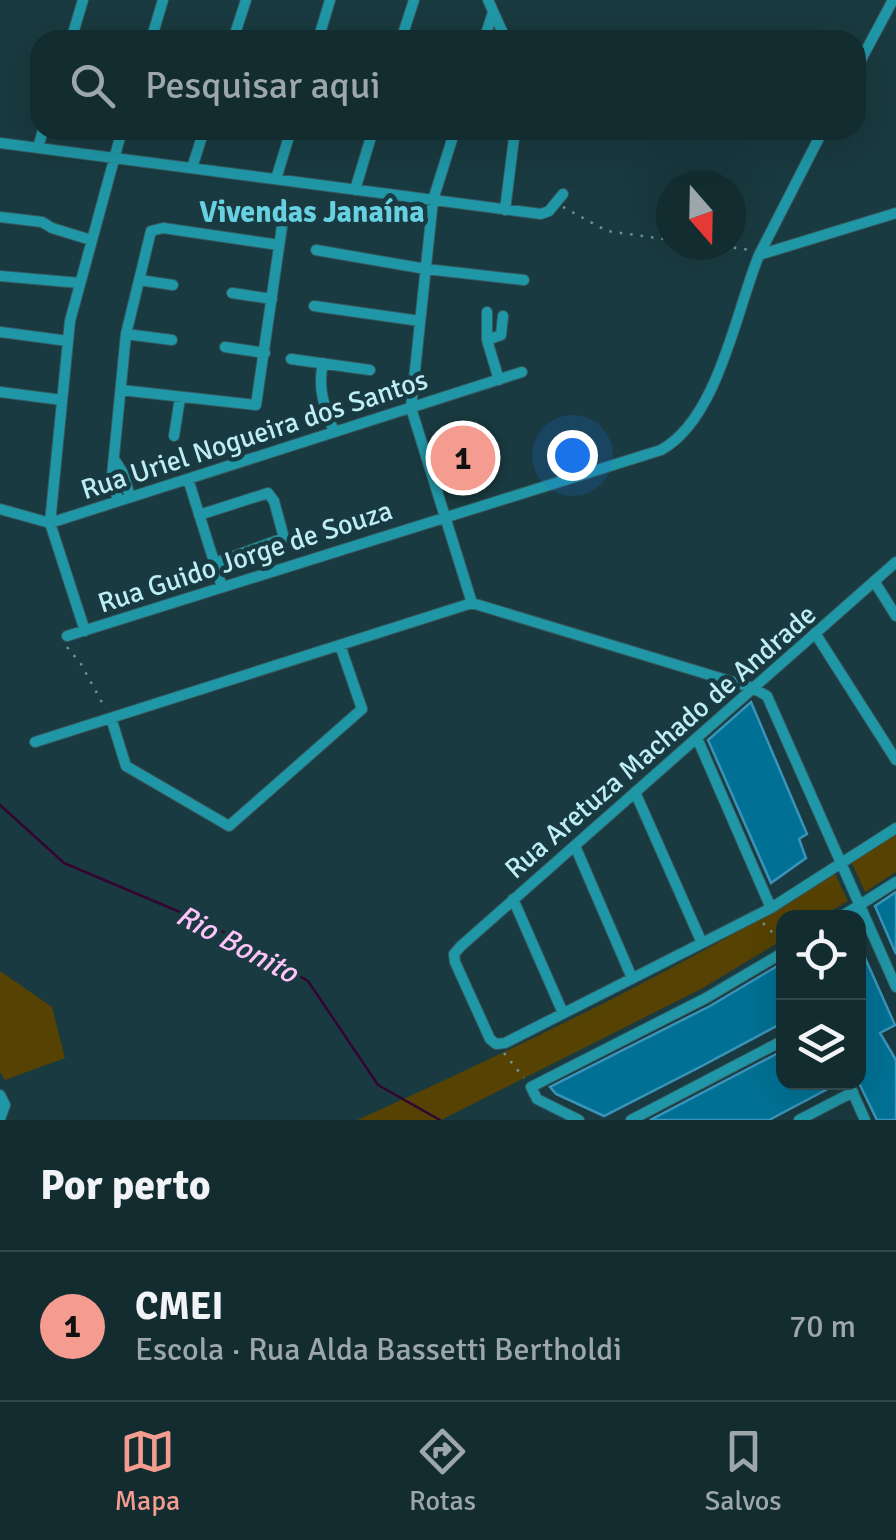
<!DOCTYPE html>
<html lang="pt">
<meta charset="utf-8">
<style>
:root{--surface:#132c30;--page:#1c3438;--text:#f1f3f6;--muted:#9da7ab;--line:#32484c;--accent:#f59c90}
body{margin:0;font-family:Signika,sans-serif;background:var(--page);color:var(--text)}
.controls{position:absolute;right:30px;bottom:30px;display:grid;overflow:hidden;border-radius:20px;box-shadow:0 10px 40px #0002}
.controls button{width:90px;height:90px;display:grid;place-items:center;padding:0;border:0;border-bottom:2px solid var(--line);background:var(--surface);color:var(--text);font:50px sans-serif}
.compass{position:absolute;left:656px;top:170px;width:90px;height:90px;border-radius:50%;background:var(--surface);box-shadow:0 10px 40px #0002;rotate:160deg}
.you{position:absolute;left:572px;top:455px;width:35px;height:35px;margin:-25px;border:8px solid #fff;border-radius:50%;background:#1a73e8;box-shadow:0 0 0 15px #1a73e833}
.badge{display:grid;place-items:center;width:65px;height:65px;border-radius:50%;background:var(--accent);color:#111;font-size:32px;font-weight:700}
.pin{position:absolute;translate:-50% -50%;border:5px solid #fff;box-shadow:0 2px 10px #0006}
.list{margin:0;padding:0;list-style:none}
h2{display:flex;justify-content:space-between;align-items:center;height:130px;margin:0;padding:0 40px;font-size:42px}
h2 small{font-size:32px;font-weight:400;color:var(--muted)}
.list li{display:grid;grid-template-columns:65px 1fr auto;gap:30px;align-items:center;box-sizing:border-box;height:150px;padding:0 40px;border-top:2px solid var(--line)}
.list b{display:block;font-size:38px;white-space:nowrap}
.list p{margin:0;font-size:32px;white-space:nowrap;color:var(--muted)}
.list em{font-size:32px;font-style:normal;color:var(--muted)}
.icon{flex:none;width:55px;height:55px;fill:none;stroke:currentColor;stroke-width:2;stroke-linecap:round;stroke-linejoin:round}
.map{position:relative;flex:none;width:896px;height:1120px;overflow:hidden}
.search{position:absolute;background:var(--surface);box-shadow:0 10px 40px #0002;left:30px;right:30px;top:30px;height:110px;display:flex;align-items:center;gap:25px;box-sizing:border-box;padding:0 35px;border-radius:30px;color:var(--muted);font-size:38px}
.sheet{height:280px;background:var(--surface)}
nav{display:flex;justify-content:space-around;align-items:center;box-sizing:border-box;height:140px;border-top:2px solid var(--line);background:var(--surface);font-size:28px;color:var(--muted)}
nav a{display:grid;justify-items:center;gap:5px}
nav .on{color:var(--accent)}
.map>svg:first-child{display:block}
.green{fill:#564203}
.lines{fill:none;stroke-linecap:round;stroke-linejoin:round}
.stream{stroke:#320631;stroke-width:2.5}
.building{fill:#007194;stroke:#3a94b9;stroke-width:2.5}
.minor-casing{stroke:#355a60;stroke-width:12}
.path{stroke:#6a939a;stroke-width:2.5;stroke-dasharray:2.5 8;stroke-linecap:butt}
.minor{stroke:#2097a7;stroke-width:10}
.labels{text-anchor:middle;stroke-width:9;stroke-linejoin:round;paint-order:stroke}
.street-label{font-size:28px;fill:#bdedf5;stroke:#193a40}
.neighbourhood-label{font-size:30px;font-weight:bold;fill:#67d1e1;stroke:#193a40}
.water-label{font-size:30px;font-style:italic;fill:#fec4fa;stroke:#193a40}
</style>
<div class="map">
<svg width="896" height="1120" viewBox="0 0 896 1120">
<rect width="100%" height="100%" fill="#193a40"/>
<path class="green" d="M896,834V872L865,892L851,861Z
M835,874L848,901L821,917L784,918L783,940L701,989L441,1120H357C520,1047 683,968 835,874Z
M0,971L52,1007L65,1058L5,1080L0,1072Z"/>
<g class="lines">
<path class="stream" d="M0,805L64,863L213,926L308,981L378,1085L440,1120"/>
</g>
<path class="building" d="M751,702L807,834L799,839L806,858L771,883L708,740Z
M896,892V954L875,906Z
M858,942L895,1025L880,1033L896,1060V1120H877L858,1081Z
M784,962V1022L700,1067L604,1116L556,1094L550,1087L710,1006Z
M784,1050V1082L839,1083L769,1120H650Z"/>
<g class="lines">
<g class="minor-casing">
<path id="minor" d="M488,0L506,40
M71,40L83,0
M151,40L163,0
M233,40L246,0
M318,40L330,0
M401,40L414,0
M484,40L493,12
M856,69L893,0
M455,130L433,200L411,408L472,603L753,688L767,696L896,987
M0,143L541,214L549,211L563,194
M38,148L43,130
M192,168L204,130
M276,179L291,130
M355,190L373,130
M505,210L515,130
M0,217L42,222L52,228L91,240
M316,250L426,269L524,280
M759,255L823,130
M0,276L80,283
M139,280L173,285
M232,293L272,299
M314,306L420,321
M487,312V340L499,380
M0,332L68,341
M126,334L172,340
M487,340L501,335L503,316
M225,347L265,353
M291,359L370,370
M323,363C317,389 325,408 334,432
M121,390L256,405L282,226
M0,392L62,400
M174,436L180,398
M114,459L123,473L130,497
M188,479L222,587
M118,501L112,476L126,334L151,231L163,228L279,245
M0,509L50,523L522,372
M199,515L268,493L274,501L284,538L215,563
M896,562L461,946L454,954L455,962L490,1039L496,1044L505,1043L771,908L896,828
M874,581L896,616
M85,631L50,523L70,321L122,130
M815,633L896,760
M67,636L661,450C718,419 736,311 759,255L896,213
M111,718L126,766L229,826L362,709L340,645
M697,738L771,908
M35,742L472,603
M635,792L702,943
M575,846L632,978
M513,899L563,1013
M839,918L896,882
M848,1082L865,1120
M0,1095L5,1105L0,1119
M579,1120L537,1099L531,1087L706,998L784,952
M631,1120L784,1040
M799,1120L853,1092"/>
</g>
<path class="path" d="M563,207L607,231L671,240
M713,245L751,250
M67,647L81,664L105,708
M763,923L782,942
M504,1053L524,1078"/>
<use href="#minor" class="minor"/>
</g>
<g class="labels">
<g class="street-label">
<text transform="translate(254 434) rotate(-18)" y="10">Rua Uriel Nogueira dos Santos</text>
<text transform="translate(245 556) rotate(-18)" y="10">Rua Guido Jorge de Souza</text>
<text transform="translate(660 741) rotate(-41)" y="10">Rua Aretuza Machado de Andrade</text>
</g>
<g class="neighbourhood-label">
<text x="312" y="222">Vivendas Janaína</text>
</g>
<g class="water-label">
<text transform="translate(237 944) rotate(28)" y="10">Rio Bonito</text>
</g>
</g>
</svg>
<div class="controls">
<button><svg class="icon" aria-label="locate" viewBox="0 0 24 24"><circle cx="12" cy="12" r="6"/><path d="M12 2v4M12 18v4M2 12h4M18 12h4"/></svg></button>
<button><svg class="icon" aria-label="layers" viewBox="0 0 24 24"><path d="M12 4l9 5-9 5-9-5zM3 14l9 5 9-5"/></svg></button>
</div>
<svg class="compass" viewBox="-18 -18 36 36"><path d="M0-13l5 13h-10z" fill="#e53935"/><path d="M0 13l5-13h-10z" fill="#9da7ab"/></svg>
<div class="you"></div>
<div class="pin badge" style="left:463px;top:458px">1</div>
<div class="search"><svg class="icon" aria-label="search" viewBox="0 0 24 24"><circle cx="10" cy="10" r="6"/><path d="M15 15l6 6"/></svg>Pesquisar aqui</div>
</div>
<section class="sheet">
<h2>Por perto<small></small></h2>
<ul class="list">
<li><span class="badge">1</span><div><b>CMEI</b><p>Escola · Rua Alda Bassetti Bertholdi</p></div><em>70 m</em></li>
</ul>
</section>
<nav>
<a class="on"><svg class="icon" aria-label="map" viewBox="0 0 24 24"><path d="M3 6l6-2 6 2 6-2v14l-6 2-6-2-6 2zM9 4v14M15 6v14"/></svg>Mapa</a>
<a><svg class="icon" aria-label="directions" viewBox="0 0 24 24"><path d="M12 3l9 9-9 9-9-9zM9 14v-3h6M13 9l2 2-2 2"/></svg>Rotas</a>
<a><svg class="icon" aria-label="saved" viewBox="0 0 24 24"><path d="M7 4h10v16l-5-4-5 4z"/></svg>Salvos</a>
</nav>
